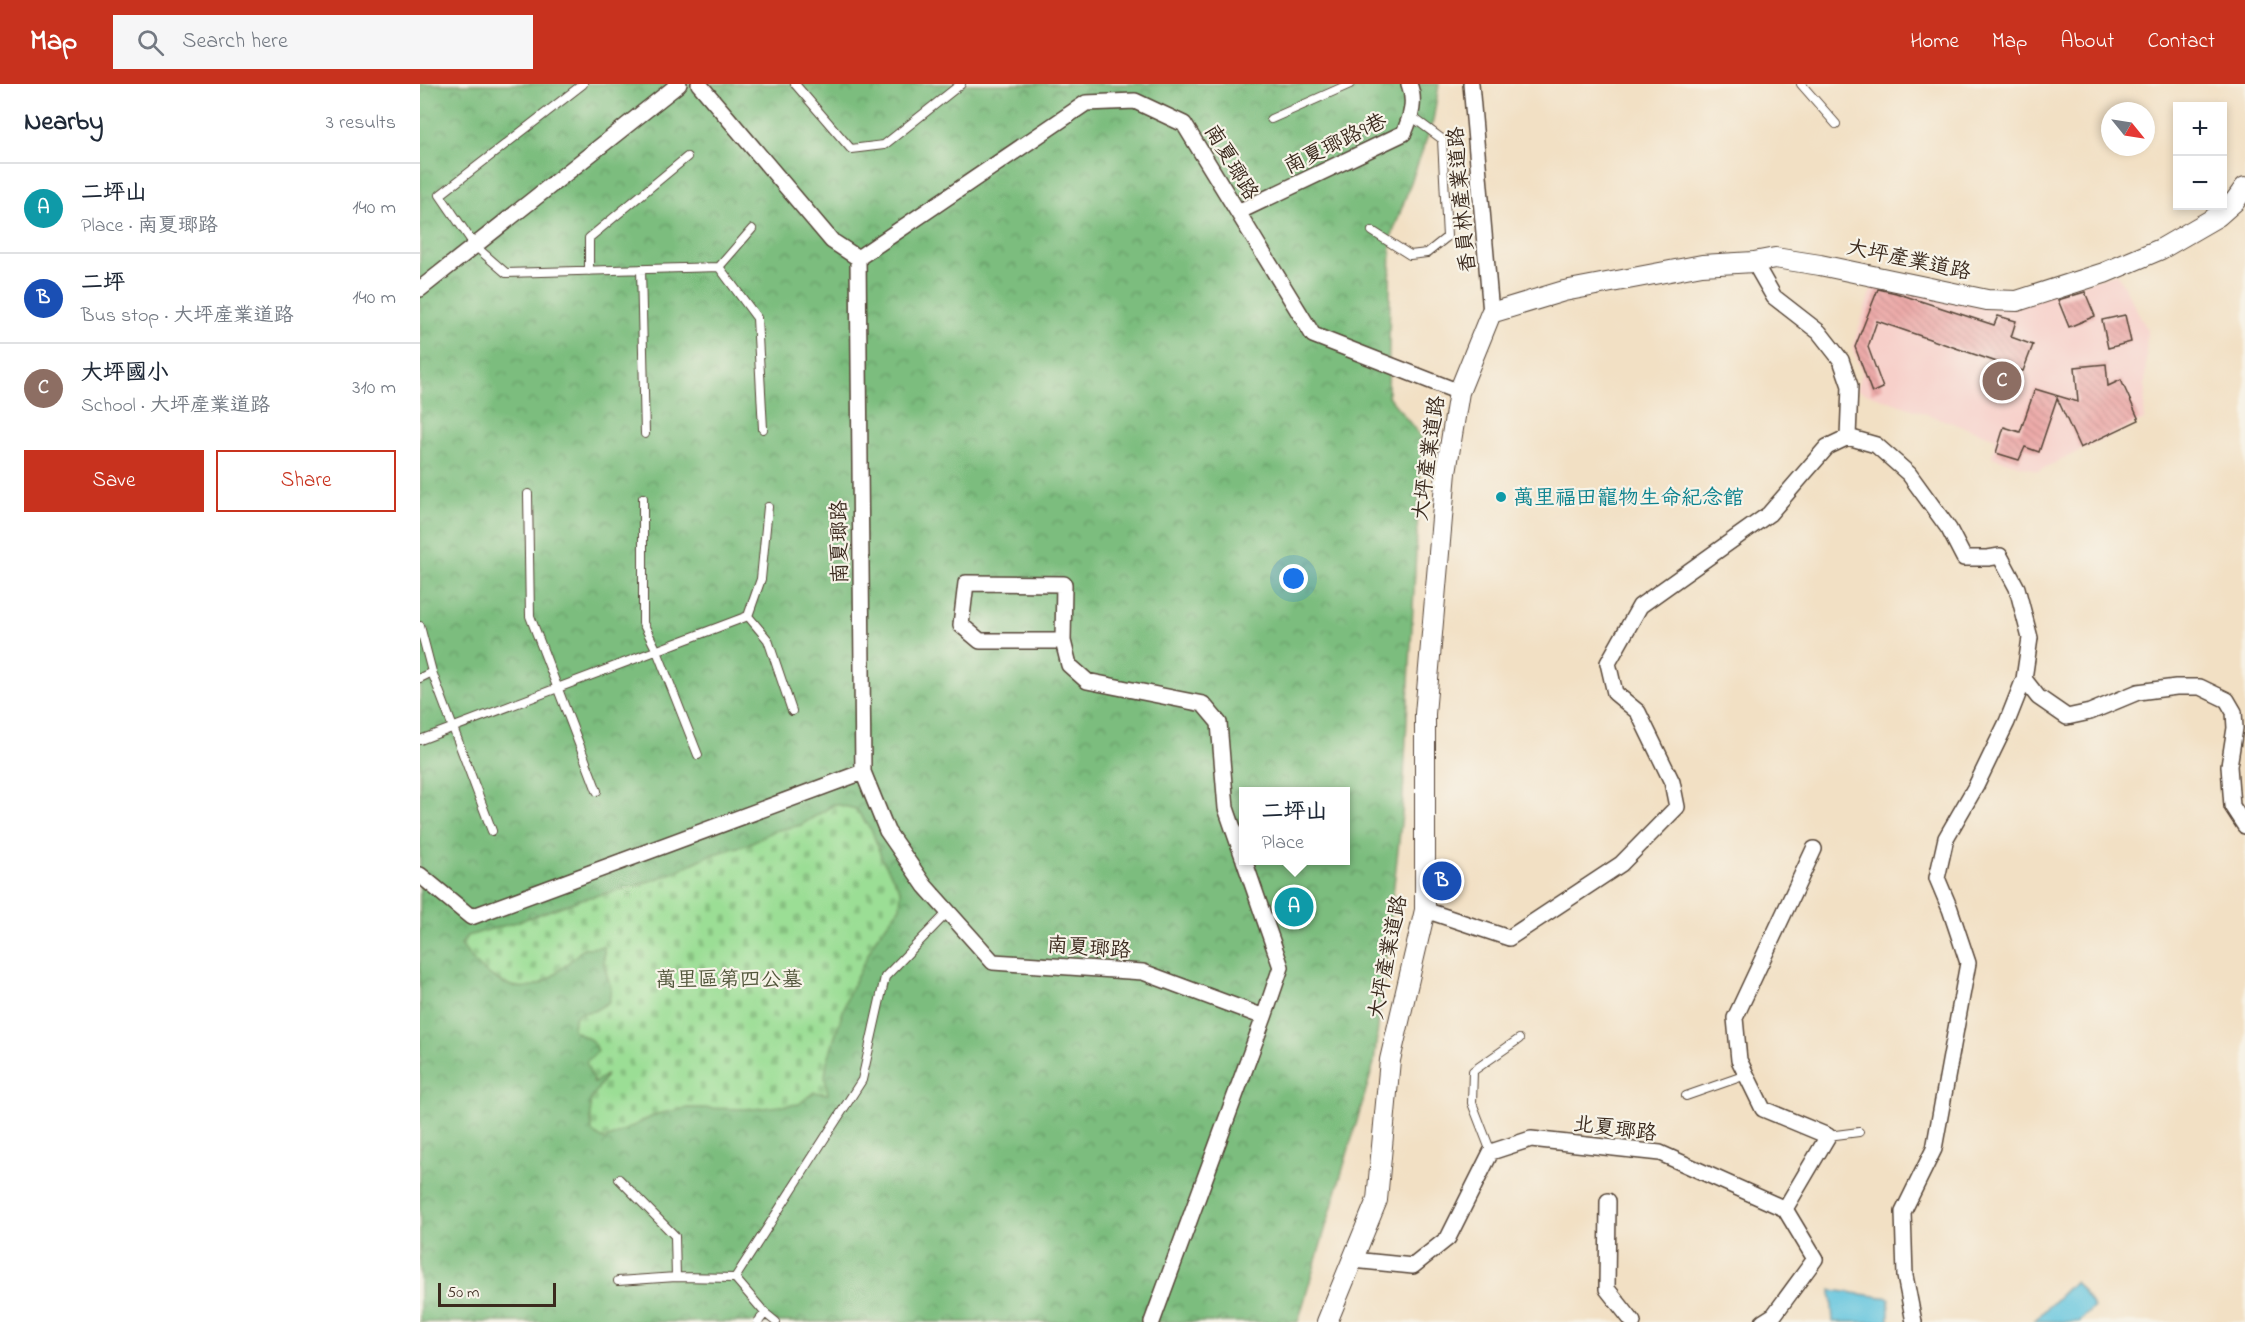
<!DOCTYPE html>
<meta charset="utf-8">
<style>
:root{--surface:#fff;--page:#f6f6f7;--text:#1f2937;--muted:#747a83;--line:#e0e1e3;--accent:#c8321e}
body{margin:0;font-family:"Indie Flower","LXGW WenKai TC",sans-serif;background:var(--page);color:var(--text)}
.controls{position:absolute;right:18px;top:18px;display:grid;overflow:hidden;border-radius:0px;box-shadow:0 3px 9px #0003}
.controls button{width:54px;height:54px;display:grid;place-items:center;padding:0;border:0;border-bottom:2px solid var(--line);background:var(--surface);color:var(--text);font:30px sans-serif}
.compass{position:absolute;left:1681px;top:18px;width:54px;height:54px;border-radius:50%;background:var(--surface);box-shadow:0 3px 9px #0003;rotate:120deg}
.scale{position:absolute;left:18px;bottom:15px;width:118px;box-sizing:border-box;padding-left:6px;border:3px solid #3b2a1e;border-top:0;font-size:16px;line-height:21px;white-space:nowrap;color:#3b2a1e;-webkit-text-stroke:4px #f7f3e8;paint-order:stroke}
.you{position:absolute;left:874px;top:495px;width:21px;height:21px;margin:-15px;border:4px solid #fff;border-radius:50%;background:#1a73e8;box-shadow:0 0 0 9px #1a73e833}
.badge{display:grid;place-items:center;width:39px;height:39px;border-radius:50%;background:var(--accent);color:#fff;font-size:20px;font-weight:700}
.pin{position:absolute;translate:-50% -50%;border:3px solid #fff;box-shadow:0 2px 6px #0006}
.popup{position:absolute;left:819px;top:703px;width:111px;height:78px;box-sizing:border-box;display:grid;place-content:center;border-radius:0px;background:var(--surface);filter:drop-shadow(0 2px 4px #0005);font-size:20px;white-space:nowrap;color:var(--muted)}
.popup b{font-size:22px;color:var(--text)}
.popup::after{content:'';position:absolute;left:50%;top:100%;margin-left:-12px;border:12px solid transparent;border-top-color:var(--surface)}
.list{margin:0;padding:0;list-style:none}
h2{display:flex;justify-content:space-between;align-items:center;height:78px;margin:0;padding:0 24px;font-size:26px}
h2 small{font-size:20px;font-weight:400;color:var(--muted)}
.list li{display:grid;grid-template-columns:39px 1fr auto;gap:18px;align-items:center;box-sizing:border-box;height:90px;padding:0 24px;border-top:2px solid var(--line)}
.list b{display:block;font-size:22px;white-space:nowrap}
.list p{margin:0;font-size:20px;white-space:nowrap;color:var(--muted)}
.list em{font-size:20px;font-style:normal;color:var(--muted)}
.actions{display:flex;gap:12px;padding:18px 24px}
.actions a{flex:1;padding:14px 0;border:2px solid var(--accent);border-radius:0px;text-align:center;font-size:21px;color:var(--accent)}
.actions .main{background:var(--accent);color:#fff}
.icon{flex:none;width:33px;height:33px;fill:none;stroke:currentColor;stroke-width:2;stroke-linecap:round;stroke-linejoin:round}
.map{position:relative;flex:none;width:1825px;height:1238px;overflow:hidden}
header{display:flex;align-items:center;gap:36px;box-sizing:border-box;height:84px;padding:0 30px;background:var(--accent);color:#fff}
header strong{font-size:28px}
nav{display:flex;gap:33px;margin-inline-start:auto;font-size:21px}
.search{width:420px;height:54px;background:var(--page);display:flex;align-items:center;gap:15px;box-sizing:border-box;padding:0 21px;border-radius:0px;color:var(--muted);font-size:22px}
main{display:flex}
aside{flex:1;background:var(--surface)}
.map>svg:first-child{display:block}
.built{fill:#f7d0ca}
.forest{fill:url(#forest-crowns);stroke:#5c744e;stroke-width:1.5;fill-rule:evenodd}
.cemetery{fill:url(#cemetery-stones);stroke:#6b845a;stroke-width:1.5}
.water{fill:#60c4de;stroke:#4e777e;stroke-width:1.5}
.building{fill:url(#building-back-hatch)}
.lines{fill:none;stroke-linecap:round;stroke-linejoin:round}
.service-casing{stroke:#564537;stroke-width:10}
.minor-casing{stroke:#564537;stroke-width:18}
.tertiary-casing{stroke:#564537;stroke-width:22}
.service{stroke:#fff;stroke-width:8}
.minor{stroke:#fff;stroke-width:15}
.tertiary{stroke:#fff;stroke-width:20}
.culture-dot{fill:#0f9aa8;stroke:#f7f3e8;stroke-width:2}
.labels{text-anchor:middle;stroke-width:4.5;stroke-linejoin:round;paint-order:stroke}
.street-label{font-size:21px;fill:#3b2a1e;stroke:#f7f3e8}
.culture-label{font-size:21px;fill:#0d838f;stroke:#f7f3e8;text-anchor:start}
.park-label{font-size:21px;fill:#53573c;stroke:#f7f3e8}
</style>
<header>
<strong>Map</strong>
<div class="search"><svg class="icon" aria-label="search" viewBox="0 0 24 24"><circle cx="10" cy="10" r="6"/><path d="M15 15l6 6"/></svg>Search here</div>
<nav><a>Home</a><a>Map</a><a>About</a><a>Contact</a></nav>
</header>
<main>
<aside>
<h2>Nearby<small>3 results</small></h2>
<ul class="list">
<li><span class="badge" style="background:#0f9aa8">A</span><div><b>二坪山</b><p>Place · 南夏瑯路</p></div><em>140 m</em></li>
<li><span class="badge" style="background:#1a4fb4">B</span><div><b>二坪</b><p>Bus stop · 大坪產業道路</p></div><em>140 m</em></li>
<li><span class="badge" style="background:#8d6e63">C</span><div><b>大坪國小</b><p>School · 大坪產業道路</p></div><em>310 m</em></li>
</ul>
<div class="actions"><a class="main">Save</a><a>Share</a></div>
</aside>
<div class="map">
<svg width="1825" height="1238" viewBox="0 0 1825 1238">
<defs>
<pattern id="forest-crowns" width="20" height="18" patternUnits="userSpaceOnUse" patternTransform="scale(1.5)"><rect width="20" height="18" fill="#7cbd7e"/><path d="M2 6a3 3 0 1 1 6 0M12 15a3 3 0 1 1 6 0" fill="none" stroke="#679a67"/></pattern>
<pattern id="cemetery-stones" width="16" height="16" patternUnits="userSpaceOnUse" patternTransform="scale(1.5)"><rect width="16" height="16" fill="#9bde95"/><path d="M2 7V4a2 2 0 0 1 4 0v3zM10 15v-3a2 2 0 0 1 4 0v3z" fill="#86bf80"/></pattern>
<pattern id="building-back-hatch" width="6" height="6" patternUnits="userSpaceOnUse" patternTransform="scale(1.5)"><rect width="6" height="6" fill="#ecaaa9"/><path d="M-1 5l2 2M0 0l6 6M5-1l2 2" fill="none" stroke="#cb9291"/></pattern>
</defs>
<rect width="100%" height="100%" fill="#f7f3e8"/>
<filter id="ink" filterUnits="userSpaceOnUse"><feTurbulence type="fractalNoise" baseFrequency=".0167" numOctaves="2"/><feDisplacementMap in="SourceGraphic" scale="12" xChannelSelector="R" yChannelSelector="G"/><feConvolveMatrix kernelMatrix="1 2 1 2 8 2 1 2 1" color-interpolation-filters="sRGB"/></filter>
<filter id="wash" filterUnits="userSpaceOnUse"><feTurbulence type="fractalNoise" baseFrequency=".008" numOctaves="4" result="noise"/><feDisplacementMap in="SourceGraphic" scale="24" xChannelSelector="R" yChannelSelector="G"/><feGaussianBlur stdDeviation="1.35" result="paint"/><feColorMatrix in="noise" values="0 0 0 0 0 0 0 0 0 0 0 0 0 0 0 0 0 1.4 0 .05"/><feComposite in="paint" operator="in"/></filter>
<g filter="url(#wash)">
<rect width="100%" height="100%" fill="#f2e0c4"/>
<path class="built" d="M1697,189L1727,245L1724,336L1618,387L1572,373L1576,354L1437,306L1442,288L1432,264L1454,198L1572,224Z"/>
<path class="forest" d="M0,0H1019L1013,37L971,154L968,312L1002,354L982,730L954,979L878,1238H0ZM823,708H925V776H823Z"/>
<path class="cemetery" d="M415,720L436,725L452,747L462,775L481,807L480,823L456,854L428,911L407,978L405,993L408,1010L394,1008L379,1020L334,1025L268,1024L237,1030L185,1056L172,1048L170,1017L187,990L174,999L166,978L178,967L171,956L153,946L154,935L159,929L174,927L189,918L191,904L184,881V863L164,864C138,887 115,918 78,896C58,884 54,879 41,861L47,852L97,838L162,815L208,804L248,791L288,772L328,760L354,747L381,741Z"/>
<path class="water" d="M1655,1197L1674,1223L1659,1238L1614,1237Z
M1411,1206L1469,1214V1238H1413Z"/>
<g id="blocks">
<path class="building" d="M1458,205L1476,209L1574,241L1578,232L1596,237L1591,253L1613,261L1603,287L1457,237L1448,263L1463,304L1452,309L1435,263Z
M1665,208L1675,232L1649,243L1638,216Z
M1705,231L1711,258L1688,264L1682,236Z
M1686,280L1688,302L1701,296L1719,336L1660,364L1637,314L1619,368L1605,363L1599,376L1576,369L1584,343L1600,348L1615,305L1658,318L1655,283Z"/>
</g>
</g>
<g filter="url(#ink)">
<use href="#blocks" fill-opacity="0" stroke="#564537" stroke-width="1.5"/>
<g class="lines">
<g class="service-casing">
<path id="service" d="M163,0L20,111L55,162L86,189L299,183L337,234L343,345
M375,0L431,65L464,61L541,0
M1381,0L1416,40
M851,35L930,0
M952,147L990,171L1007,169L1027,153L1022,55L991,32
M299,183L332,145
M221,185L225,350
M169,187V154L267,73
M108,410L110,532L177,707
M223,414V539L237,567L278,671
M328,532L348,556L372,627
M0,542L12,588L72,747
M0,594L12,588
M0,656L328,532L341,495L348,423
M1266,1012L1326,991
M1408,1052L1439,1048
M1071,1068L1052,1019L1053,987L1099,955
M199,1095L255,1152L256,1193
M198,1197L256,1193L315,1194
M338,1238L345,1229
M356,1238L345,1229L315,1194L442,996L465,893L528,828"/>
</g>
<g class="minor-casing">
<path id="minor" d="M279,0L412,157L438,174
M1051,0L1071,229
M818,128L984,49C991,33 996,17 989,0
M1334,178L1354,213L1399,248L1421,276L1430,302L1428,353L1456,361L1489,390L1529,445L1544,474H1568L1580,472L1597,504L1610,554L1604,595L1618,613L1647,633L1670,628L1718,608L1756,603H1780L1807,616L1814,628L1815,644L1809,682L1812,722L1825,742
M0,205L259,0
M643,557H560L541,541L546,499L644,500L643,557L649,581L667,597L783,620L799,639L806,724L823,773
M824,776L861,883L844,933
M0,791L51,833L443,688
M1005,826L1089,854L1201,780L1257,723L1252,698L1218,628L1195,609L1188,579L1220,522L1349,430L1407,363L1428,353
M1188,1117L1187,1205L1213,1238
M1365,1125L1408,1052L1343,1025L1319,976L1315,934L1394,765
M933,1176L993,1182L1028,1154L1071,1068L1111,1055L1240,1069L1365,1125L1395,1175L1354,1231L1343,1238
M732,1238L844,933L723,888L573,878L505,802L467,747L443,688L438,174L666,19L715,17L764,40L893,251L1039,308
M1494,1238L1485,1192L1483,1128L1514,1065L1548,879L1530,825L1517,794L1526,754L1556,702L1587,638L1604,595"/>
</g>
<g class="tertiary-casing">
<path id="tertiary" d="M907,1238L957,1116L970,976L1005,826V630L1026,388L1039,308L1071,229L1144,207L1282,181L1334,178L1355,174L1400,181L1567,216L1597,217L1684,189L1741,165L1798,132L1815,117L1825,103"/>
</g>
<use href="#service" class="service"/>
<use href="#minor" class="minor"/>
<use href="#tertiary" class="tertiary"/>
</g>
</g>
<circle class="culture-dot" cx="1081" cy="413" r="6"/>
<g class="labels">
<g class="street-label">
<text transform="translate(915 59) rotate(-26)" y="7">南夏瑯路9巷</text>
<text transform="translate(812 78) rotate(59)" y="7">南夏瑯路</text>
<text transform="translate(1041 116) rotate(-95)" y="7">香員林產業道路</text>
<text transform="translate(1489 175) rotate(12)" y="7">大坪產業道路</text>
<text transform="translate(1008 374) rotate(-82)" y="7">大坪產業道路</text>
<text transform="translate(419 458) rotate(-91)" y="7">南夏瑯路</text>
<text transform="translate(669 863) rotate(4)" y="7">南夏瑯路</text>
<text transform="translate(967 873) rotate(-79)" y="7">大坪產業道路</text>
<text transform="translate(1195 1044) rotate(7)" y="7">北夏瑯路</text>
</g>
<g class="culture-label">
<text x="1093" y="420">萬里福田寵物生命紀念館</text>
</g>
<g class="park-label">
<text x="309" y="902">萬里區第四公墓</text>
</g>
</g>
</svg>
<div class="controls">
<button>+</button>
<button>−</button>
</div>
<svg class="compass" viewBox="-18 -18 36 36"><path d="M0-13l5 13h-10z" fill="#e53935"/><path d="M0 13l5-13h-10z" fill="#747a83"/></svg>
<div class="scale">50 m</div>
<div class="you"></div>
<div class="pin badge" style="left:874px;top:823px;background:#0f9aa8">A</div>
<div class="popup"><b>二坪山</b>Place</div>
<div class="pin badge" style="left:1022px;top:797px;background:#1a4fb4">B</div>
<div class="pin badge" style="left:1582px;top:297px;background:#8d6e63">C</div>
</div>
</main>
